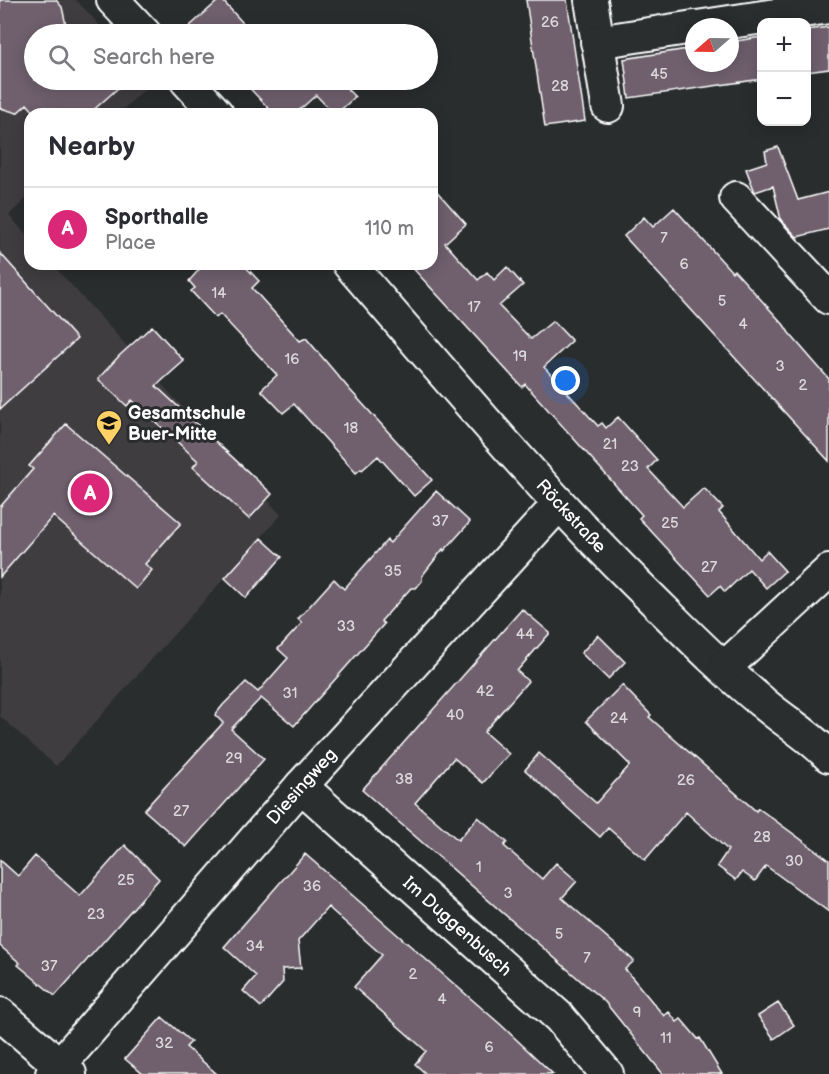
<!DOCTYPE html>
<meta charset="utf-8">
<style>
:root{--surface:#fff;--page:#f7f7f7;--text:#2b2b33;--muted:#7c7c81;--line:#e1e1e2;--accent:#db2777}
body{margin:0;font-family:"Balsamiq Sans",sans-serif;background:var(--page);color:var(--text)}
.controls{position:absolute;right:18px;top:18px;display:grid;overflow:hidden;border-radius:12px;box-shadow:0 3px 15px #0003}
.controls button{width:54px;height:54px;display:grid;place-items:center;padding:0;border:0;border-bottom:2px solid var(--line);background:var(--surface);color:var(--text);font:30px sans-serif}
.compass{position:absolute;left:685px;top:18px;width:54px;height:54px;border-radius:50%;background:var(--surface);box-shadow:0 3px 15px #0003;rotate:250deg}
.you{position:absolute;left:566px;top:381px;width:21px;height:21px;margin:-15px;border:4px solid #fff;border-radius:50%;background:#1a73e8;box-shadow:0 0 0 9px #1a73e833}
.badge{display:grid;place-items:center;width:39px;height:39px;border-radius:50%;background:var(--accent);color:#fff;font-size:20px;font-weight:700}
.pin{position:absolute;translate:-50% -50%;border:3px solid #fff;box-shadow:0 2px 6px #0006}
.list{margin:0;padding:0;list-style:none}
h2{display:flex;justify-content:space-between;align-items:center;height:78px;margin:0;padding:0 24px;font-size:26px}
h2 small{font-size:20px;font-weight:400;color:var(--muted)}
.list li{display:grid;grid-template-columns:39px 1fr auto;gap:18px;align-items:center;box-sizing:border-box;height:84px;padding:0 24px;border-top:2px solid var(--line)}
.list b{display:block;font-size:22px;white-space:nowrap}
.list p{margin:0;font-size:20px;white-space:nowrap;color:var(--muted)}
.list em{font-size:20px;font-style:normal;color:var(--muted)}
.icon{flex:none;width:33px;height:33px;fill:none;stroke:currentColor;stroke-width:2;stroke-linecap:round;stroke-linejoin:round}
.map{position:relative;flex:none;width:829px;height:1074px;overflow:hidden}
.search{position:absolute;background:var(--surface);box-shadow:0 3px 15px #0003;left:24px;top:24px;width:414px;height:66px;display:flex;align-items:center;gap:15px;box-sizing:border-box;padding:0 21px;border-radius:33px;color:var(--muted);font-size:22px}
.panel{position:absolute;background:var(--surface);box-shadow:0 3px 15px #0003;left:24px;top:108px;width:414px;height:162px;border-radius:18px}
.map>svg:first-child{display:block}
.built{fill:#3f3d41}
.building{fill:#6f616e;stroke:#fff;stroke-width:1.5}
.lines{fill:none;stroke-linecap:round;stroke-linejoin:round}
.street-casing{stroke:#fff;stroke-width:36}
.street{stroke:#2a2d2e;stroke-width:32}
.labels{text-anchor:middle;stroke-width:6;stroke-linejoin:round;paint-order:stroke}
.number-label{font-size:15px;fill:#dbd8db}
.poi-label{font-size:18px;font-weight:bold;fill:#fff;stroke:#2a2d2e;text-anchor:start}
.street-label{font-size:18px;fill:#fff;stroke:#2a2d2e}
</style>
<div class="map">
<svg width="829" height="1074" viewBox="0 0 829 1074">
<rect width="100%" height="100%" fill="#2a2d2e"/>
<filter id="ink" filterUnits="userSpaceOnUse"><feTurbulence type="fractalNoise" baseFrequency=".0167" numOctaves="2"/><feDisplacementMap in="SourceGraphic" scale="12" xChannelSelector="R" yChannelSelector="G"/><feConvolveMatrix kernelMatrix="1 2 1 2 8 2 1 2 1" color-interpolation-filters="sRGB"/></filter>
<g filter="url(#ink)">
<path class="built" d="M0,0H76L108,34H34V80H148L151,83L118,114H30V195L9,215L30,239V264H52L281,515L56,766L0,716Z"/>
<path class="building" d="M0,0H56L62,7L68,34H34V80H127L89,114H36L27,104L17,113L0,108Z
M219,0H222L253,34H181Z
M526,0H567L585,121L545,127Z
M829,27V69L807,72V30Z
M762,37V79L629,98L624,59L694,48V63H730V42Z
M242,80H338L355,97L336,114H334L316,95L295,114H274Z
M778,147L798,200L829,192V229L797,237L781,220L773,186L755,192L746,169L767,162L765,151Z
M432,186L466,224L445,243L478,280L487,272L494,280L507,267L523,285L499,306L531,339L553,321L572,341L544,367L598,426L602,423L606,428L618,417L657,460L648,469L683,507L704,488L723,508L719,512L759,559L767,551L785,571L766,588L749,569L725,592L720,586L710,595L639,518L642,515L525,384L522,387L409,264H432Z
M674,208L732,272L734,270L784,325L789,333L829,379V461L624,236L644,217L653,227Z
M0,253L77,339L0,409Z
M204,264H243L259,281L252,288L300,341L306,338L350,390L432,480L414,496L378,456L362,470L361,469L356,473L294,404L283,413L261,390L277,375L220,314L216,318L191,291L195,288L189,281Z
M152,326L184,361L156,386L272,494L249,519L193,467L198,461L132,400L127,406L98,379L119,356Z
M66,424L181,523L145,564L152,570L136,589L53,516L0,577V507L33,469L29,466Z
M436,491L470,522L444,551L443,549L422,576V581L416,588H411L381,621L384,624L294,726L261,698L231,729L264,759L186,847L144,810L223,723L215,715L223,705L246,682L258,692L288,658L278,649L302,623L298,619L334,579L344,589L387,540L390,543Z
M261,538L282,557L246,598L225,578Z
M522,609L550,633L517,671L528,681L484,732L509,754L483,783L454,758L415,803L458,840L478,817L507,842L504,846L542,879L556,863L577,881L562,898L634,961L625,969L664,1016L669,1012L677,1022L681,1019L698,1039L700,1038L722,1074H663L605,1002L362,790Z
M598,635L625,662L608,679L581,653Z
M622,685L651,715L649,717L756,811L758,808L829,860V912L766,866L755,881L742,872L736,880L717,866L728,850L686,812L645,860L608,828L600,837L525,770L539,753L596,803L630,765L586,721Z
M125,845L159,879L55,996L18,965L20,963L0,946V860L18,876L35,856L80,896Z
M305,854L500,1024L553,1074H426L415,1064L426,1051L354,987L382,955L328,907L298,941L301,968L282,969L283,982L261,1007L243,991L256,976L224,947Z
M778,1003L794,1025L774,1039L758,1016Z
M162,1017L191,1042L186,1047L217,1074H143L125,1059Z"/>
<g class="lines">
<g class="street-casing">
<g id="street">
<path d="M113,0L145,34"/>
<path d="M591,0L608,106"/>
<path d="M697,27L829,7"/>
<path d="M597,42L694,27"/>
<path d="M186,80L217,114"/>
<path d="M736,198L829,298"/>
<path id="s1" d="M349,264C443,372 535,483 637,584C678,624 718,666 762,702C784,721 809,735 829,756"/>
<path d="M724,668L829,571"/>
<path id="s2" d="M301,786L559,1017L607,1074"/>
<path d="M0,1014L70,1074"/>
<path id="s3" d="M52,1074L301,786L559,504"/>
</g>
</g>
<use href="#street" class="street"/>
</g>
</g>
<defs>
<g id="school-pin" transform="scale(1.35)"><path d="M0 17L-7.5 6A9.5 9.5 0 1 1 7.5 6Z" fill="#ffd166" stroke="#2a2d2e"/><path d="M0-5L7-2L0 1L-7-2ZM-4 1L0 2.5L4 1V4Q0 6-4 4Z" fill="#111"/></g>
</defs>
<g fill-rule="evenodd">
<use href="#school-pin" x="109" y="423"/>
</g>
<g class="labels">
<g class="number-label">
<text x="550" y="27">26</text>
<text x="659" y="79">45</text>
<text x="560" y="91">28</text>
<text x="664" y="243">7</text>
<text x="684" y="269">6</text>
<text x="219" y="298">14</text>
<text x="722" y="306">5</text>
<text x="474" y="312">17</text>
<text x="743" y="329">4</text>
<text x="520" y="361">19</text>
<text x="292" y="364">16</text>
<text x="780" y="371">3</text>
<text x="803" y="390">2</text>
<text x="351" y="433">18</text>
<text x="610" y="449">21</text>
<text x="630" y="471">23</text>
<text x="440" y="526">37</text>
<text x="670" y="528">25</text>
<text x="709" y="572">27</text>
<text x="393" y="576">35</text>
<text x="346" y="631">33</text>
<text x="525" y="639">44</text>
<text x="485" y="696">42</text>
<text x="290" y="698">31</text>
<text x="455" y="720">40</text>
<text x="619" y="723">24</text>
<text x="234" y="763">29</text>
<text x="404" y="784">38</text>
<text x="686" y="785">26</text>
<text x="181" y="816">27</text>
<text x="762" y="842">28</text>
<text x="794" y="866">30</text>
<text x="479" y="872">1</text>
<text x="126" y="885">25</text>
<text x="312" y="891">36</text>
<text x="508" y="898">3</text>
<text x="96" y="919">23</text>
<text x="559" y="939">5</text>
<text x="255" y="951">34</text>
<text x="587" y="963">7</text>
<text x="49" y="971">37</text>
<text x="413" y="979">2</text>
<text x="442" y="1004">4</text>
<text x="637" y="1017">9</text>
<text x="666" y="1043">11</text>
<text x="164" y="1048">32</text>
<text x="489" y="1052">6</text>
</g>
<g class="poi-label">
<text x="128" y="419">Gesamtschule<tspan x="128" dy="21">Buer-Mitte</tspan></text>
</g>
<g class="street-label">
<text dy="6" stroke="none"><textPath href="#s1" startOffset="336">Röckstraße</textPath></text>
<text dy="6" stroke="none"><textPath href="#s3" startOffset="381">Diesingweg</textPath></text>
<text dy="6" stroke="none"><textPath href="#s2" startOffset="210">Im Duggenbusch</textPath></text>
</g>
</g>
</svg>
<div class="controls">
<button>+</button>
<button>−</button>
</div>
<svg class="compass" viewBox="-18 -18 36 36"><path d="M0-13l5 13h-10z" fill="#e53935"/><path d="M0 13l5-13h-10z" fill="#7c7c81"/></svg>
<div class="you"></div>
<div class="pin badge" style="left:90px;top:493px">A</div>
<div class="search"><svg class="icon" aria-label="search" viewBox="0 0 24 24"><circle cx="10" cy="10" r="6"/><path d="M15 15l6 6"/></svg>Search here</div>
<section class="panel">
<h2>Nearby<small></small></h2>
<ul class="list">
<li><span class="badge">A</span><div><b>Sporthalle</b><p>Place</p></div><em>110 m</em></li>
</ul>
</section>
</div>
